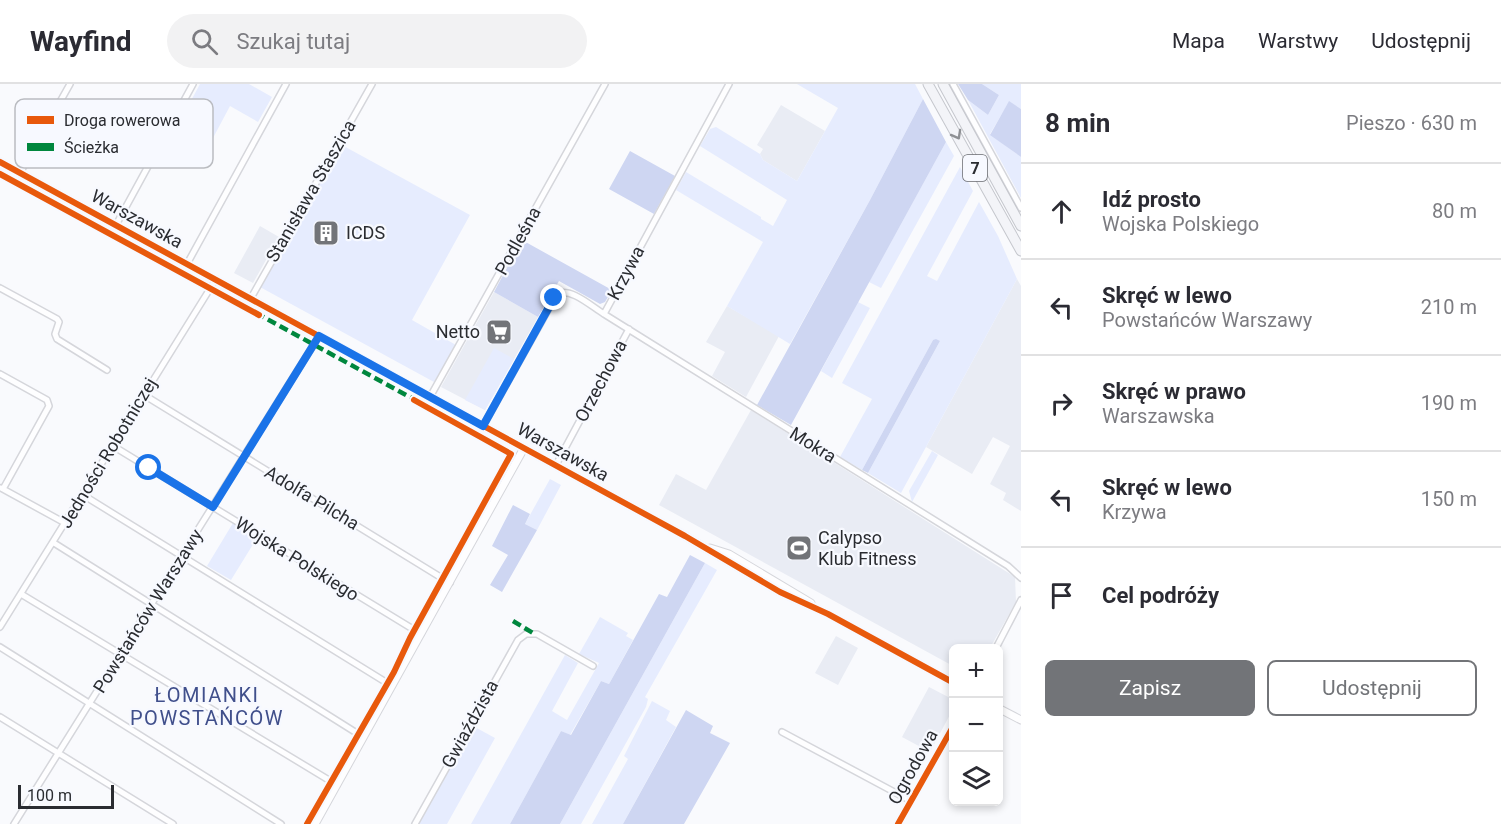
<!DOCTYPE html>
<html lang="pl">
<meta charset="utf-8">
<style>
:root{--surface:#fff;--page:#f2f2f3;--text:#2b2b33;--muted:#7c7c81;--line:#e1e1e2;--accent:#727478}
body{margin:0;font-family:Roboto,sans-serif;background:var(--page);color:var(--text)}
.controls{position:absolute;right:18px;bottom:18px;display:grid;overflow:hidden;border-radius:9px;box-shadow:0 3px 9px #0003}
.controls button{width:54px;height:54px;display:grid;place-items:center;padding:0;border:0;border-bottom:2px solid var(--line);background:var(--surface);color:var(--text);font:30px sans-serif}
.scale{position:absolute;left:18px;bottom:15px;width:96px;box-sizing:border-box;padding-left:6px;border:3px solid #2a2c31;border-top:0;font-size:16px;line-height:21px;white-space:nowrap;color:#2a2c31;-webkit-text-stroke:4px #f7f9ff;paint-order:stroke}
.stop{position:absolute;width:18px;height:18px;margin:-14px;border:4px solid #1a73e8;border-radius:50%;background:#fff}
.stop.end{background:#1a73e8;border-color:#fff;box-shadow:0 2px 6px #0008}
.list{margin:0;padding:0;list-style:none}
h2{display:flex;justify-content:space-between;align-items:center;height:78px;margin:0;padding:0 24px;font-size:26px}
h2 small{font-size:20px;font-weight:400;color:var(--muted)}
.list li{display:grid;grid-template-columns:39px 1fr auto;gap:18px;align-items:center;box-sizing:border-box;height:96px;padding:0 24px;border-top:2px solid var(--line)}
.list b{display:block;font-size:22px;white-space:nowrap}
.list p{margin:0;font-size:20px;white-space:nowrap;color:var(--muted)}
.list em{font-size:20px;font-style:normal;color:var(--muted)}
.actions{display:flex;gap:12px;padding:18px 24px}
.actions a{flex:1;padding:14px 0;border:2px solid var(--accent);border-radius:9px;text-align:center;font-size:21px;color:var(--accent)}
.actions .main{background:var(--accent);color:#fff}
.icon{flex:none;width:33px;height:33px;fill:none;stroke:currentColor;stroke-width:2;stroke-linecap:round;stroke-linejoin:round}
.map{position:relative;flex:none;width:1021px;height:740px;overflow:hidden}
header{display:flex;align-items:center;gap:36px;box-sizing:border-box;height:84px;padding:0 30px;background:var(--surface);border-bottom:2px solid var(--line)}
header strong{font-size:28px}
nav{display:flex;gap:33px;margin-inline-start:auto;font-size:21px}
.search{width:420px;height:54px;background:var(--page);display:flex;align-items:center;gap:15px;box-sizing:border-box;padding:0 21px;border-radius:33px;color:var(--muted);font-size:22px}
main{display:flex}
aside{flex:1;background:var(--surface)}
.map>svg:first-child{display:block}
.built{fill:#e9ecf4}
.green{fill:#e6ecfe}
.forest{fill:#ced6f2}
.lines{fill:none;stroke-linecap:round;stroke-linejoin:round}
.minor-casing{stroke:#d5d6db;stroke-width:8}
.tertiary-casing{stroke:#d5d6db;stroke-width:9}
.trunk-casing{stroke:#c5c7cd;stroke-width:11}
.minor{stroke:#fefeff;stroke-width:5}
.tertiary{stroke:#fefeff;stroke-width:7}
.trunk{stroke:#f3f4f8;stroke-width:9}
.quiet{stroke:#00873e;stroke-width:4.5;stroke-dasharray:9 4.5;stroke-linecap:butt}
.cycleway-casing{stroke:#f7f9ff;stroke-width:10}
.cycleway{stroke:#e8590c;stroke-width:6}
.oneway{stroke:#8e9094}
.route{stroke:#1a73e8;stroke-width:8}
.labels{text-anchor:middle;stroke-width:4.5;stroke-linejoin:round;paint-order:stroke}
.shield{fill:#f7f9ff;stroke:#686a6f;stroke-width:1.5}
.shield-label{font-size:16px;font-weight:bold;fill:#2a2c31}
.street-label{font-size:18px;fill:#2a2c31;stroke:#f7f9ff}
.poi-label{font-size:18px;fill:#2a2c31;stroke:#f7f9ff;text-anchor:start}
.neighbourhood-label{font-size:20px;letter-spacing:1.5px;fill:#404f8b;stroke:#f7f9ff}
.key{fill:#f7f9ff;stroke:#babcc1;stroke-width:1.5}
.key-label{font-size:16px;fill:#2a2c31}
</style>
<header>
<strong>Wayfind</strong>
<div class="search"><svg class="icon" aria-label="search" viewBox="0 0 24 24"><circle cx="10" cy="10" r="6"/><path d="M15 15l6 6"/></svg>Szukaj tutaj</div>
<nav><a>Mapa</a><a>Warstwy</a><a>Udostępnij</a></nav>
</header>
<main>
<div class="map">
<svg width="1021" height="740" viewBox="0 0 1021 740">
<rect width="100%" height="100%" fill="#f9fafd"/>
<path class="built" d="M781,21L825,47L797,97L763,76L760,70L763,65L757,61Z
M260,142L279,153L253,199L234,189Z
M1017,195L1021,202V427L1003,416L1006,409L990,400L1010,362L993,353L972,390L926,363Z
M494,208L538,233L485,326L441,303Z
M727,222L779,252L746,313L712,292L725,268L706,258Z
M751,326L1015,493L1016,518L990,564H954L953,582L659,421L676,390L706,406Z
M836,552L858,564L838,601L815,589Z
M929,603L954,616L953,625L930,668L902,653Z"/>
<path class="green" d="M200,0H249L272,13L258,38L230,22L213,54L180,37Z
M797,0H915L923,15L870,116L790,260L727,222L763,158L676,106L686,88L761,133V135L773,142L787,116L700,62L710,45L716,43L760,70L763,76L797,97L838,24Z
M982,0H1021V25L1009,18L990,50L1021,73V114L968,16L988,31L999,11Z
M946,58L954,72L881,204L869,198Z
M340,60L470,131L412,236L456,261L434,298L260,203Z
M960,83L973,107L927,192L937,197L979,118L998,152L1017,195L901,409L868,389L940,257L933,256L862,386L840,373L872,315L842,299Z
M858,218L870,224L832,294L821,287Z
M494,264L514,275L485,326L465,316Z
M932,367L938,371L912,418L909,407Z
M550,395L561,401L537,446L525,440Z
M233,439L257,454L231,496L207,482Z
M705,479L717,486L645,613L648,615L646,623L581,740H560Z
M600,533L628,549L626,552L633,556L609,600L601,597L570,651L561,647L510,740H471L565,571L578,579L552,627L567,636L599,579L579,570Z
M652,617L670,627L666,636L676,643L623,740H592L628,675L624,672Z
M473,642L495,654L447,740H419Z"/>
<path class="forest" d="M958,0H982L999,11L988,31L968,16Z
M923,15L946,58L791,341L757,321L870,116Z
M1009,17L1021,25V73L990,51Z
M630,67L675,92L654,130L609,105Z
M522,156L612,206L605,218L600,220L559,197L538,233L494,208Z
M936,255L940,257L868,389L862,386L933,256Z
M513,421L530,430L525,440L537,446L502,508L490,501L508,471L492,462Z
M690,471L705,479L560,740H510L561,647L571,651L601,597L609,600L659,510L667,513Z
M686,626L713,642L710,649L730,659L684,740H623Z"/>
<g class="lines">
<g class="minor-casing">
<path id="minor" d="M953,0L1021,124
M20,89L70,0
M116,141L193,0
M187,180L286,0
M0,204L57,235L59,238L55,250L57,255L107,286
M251,214L372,0
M604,230L1008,482L1021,494
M0,290L47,316L49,322L3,405
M144,311L450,499
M430,313L605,0
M483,342L557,210C571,203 592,223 604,230L729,0
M113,362L421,550
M556,381L629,245
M1,404L65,439
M83,411L392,602
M54,459L363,653
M21,510L337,701
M0,543L216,195
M0,563L281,740
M996,564L1021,516
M0,633L173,740
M782,648L911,717
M14,740L319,252
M415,740L518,556L526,550H537L593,582
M898,740L954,641"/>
</g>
<g class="tertiary-casing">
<path id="tertiary" d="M0,78L685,452L780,508L828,530L954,599
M710,464L729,470L811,519
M998,624L1021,636
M315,740L524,364"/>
</g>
<g class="trunk-casing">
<path id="trunk" d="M928,0L1021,167
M943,0L1021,142"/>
</g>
<use href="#minor" class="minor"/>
<use href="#tertiary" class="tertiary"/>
<use href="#trunk" class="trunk"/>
<path class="quiet" d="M256,229L417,317
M513,537L533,549"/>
<g class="cycleway-casing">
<path id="cycleway" d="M0,78L685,452L780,508L828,530L954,599
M0,90L259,231
M307,740L394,588L410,554L511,370L414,316
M898,740L954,641"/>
</g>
<use href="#cycleway" class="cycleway"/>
</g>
<defs><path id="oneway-chevron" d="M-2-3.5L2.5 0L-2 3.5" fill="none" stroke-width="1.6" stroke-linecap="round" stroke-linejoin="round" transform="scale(1.5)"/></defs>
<use class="oneway" href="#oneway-chevron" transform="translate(957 51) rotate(61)"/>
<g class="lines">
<path class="route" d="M149,384L213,423L319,252L483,342L554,214"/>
</g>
<defs>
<g id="building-square" transform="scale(1.35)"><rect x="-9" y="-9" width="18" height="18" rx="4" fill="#727478" stroke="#f7f9ff"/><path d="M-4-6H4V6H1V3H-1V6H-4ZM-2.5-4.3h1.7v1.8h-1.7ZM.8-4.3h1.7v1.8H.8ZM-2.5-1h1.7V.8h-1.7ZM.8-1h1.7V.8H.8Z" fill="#fff"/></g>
<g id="supermarket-square" transform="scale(1.35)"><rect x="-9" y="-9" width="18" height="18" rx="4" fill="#727478" stroke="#f7f9ff"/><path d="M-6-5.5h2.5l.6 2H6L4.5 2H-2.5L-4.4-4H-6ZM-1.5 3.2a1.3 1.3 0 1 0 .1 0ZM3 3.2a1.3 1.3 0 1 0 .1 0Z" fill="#fff"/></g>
<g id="stadium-square" transform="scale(1.35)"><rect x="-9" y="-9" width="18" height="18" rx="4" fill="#727478" stroke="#f7f9ff"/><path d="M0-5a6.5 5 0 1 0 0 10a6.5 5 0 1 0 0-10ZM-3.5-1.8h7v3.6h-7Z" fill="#fff"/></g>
</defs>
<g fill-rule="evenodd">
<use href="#building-square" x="326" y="149"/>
<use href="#supermarket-square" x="499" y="248"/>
<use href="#stadium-square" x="799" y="464"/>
</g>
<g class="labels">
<rect class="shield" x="963" y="71" width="24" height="26" rx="4.5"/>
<g class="shield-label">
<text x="975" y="90">7</text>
</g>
<g class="street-label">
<text transform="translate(311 107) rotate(-60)" y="6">Stanisława Staszica</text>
<text transform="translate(137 135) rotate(29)" y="6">Warszawska</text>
<text transform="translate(518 157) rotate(-61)" y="6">Podleśna</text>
<text transform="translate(626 189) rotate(-62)" y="6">Krzywa</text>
<text transform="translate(601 297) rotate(-62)" y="6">Orzechowa</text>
<text transform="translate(813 361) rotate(32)" y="6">Mokra</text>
<text transform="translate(563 368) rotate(29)" y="6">Warszawska</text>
<text transform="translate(108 369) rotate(-59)" y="6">Jedności Robotniczej</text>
<text transform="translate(312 414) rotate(31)" y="6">Adolfa Pilcha</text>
<text transform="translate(297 475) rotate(32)" y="6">Wojska Polskiego</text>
<text transform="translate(148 527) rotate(-58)" y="6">Powstańców Warszawy</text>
<text transform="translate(470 640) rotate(-61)" y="6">Gwiaździsta</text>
<text transform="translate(913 683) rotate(-61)" y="6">Ogrodowa</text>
</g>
<g class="poi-label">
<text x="346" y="155">ICDS</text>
<text x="480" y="254" text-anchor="end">Netto</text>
<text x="818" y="460">Calypso<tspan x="818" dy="21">Klub Fitness</tspan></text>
</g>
<g class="neighbourhood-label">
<text x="207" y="618">ŁOMIANKI<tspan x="207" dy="23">POWSTAŃCÓW</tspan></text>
</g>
</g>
<rect x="15" y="15" width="198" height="69" rx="9" class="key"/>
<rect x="27" y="32" width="27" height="8" fill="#e8590c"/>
<rect x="27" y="59" width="27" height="8" fill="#00873e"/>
<g class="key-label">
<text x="64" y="42">Droga rowerowa</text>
<text x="64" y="69">Ścieżka</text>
</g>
</svg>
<div class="controls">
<button>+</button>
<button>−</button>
<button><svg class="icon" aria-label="layers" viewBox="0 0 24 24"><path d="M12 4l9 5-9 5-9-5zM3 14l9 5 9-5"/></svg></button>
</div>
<div class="scale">100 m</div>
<div class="stop" style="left:149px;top:384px"></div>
<div class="stop end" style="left:554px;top:214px"></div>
</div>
<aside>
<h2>8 min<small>Pieszo · 630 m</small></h2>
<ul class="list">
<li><svg class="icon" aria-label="ahead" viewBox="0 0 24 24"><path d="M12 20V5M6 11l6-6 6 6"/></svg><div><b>Idź prosto</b><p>Wojska Polskiego</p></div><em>80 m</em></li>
<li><svg class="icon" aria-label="left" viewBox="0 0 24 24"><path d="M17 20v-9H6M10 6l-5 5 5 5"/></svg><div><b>Skręć w lewo</b><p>Powstańców Warszawy</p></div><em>210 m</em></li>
<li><svg class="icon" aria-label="right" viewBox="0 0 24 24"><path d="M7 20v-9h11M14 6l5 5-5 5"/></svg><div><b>Skręć w prawo</b><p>Warszawska</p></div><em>190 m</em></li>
<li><svg class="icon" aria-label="left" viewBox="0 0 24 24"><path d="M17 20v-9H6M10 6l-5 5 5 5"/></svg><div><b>Skręć w lewo</b><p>Krzywa</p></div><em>150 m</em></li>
<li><svg class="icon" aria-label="arrive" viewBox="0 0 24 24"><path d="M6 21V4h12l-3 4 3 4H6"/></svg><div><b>Cel podróży</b></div></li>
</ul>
<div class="actions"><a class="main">Zapisz</a><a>Udostępnij</a></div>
</aside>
</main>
